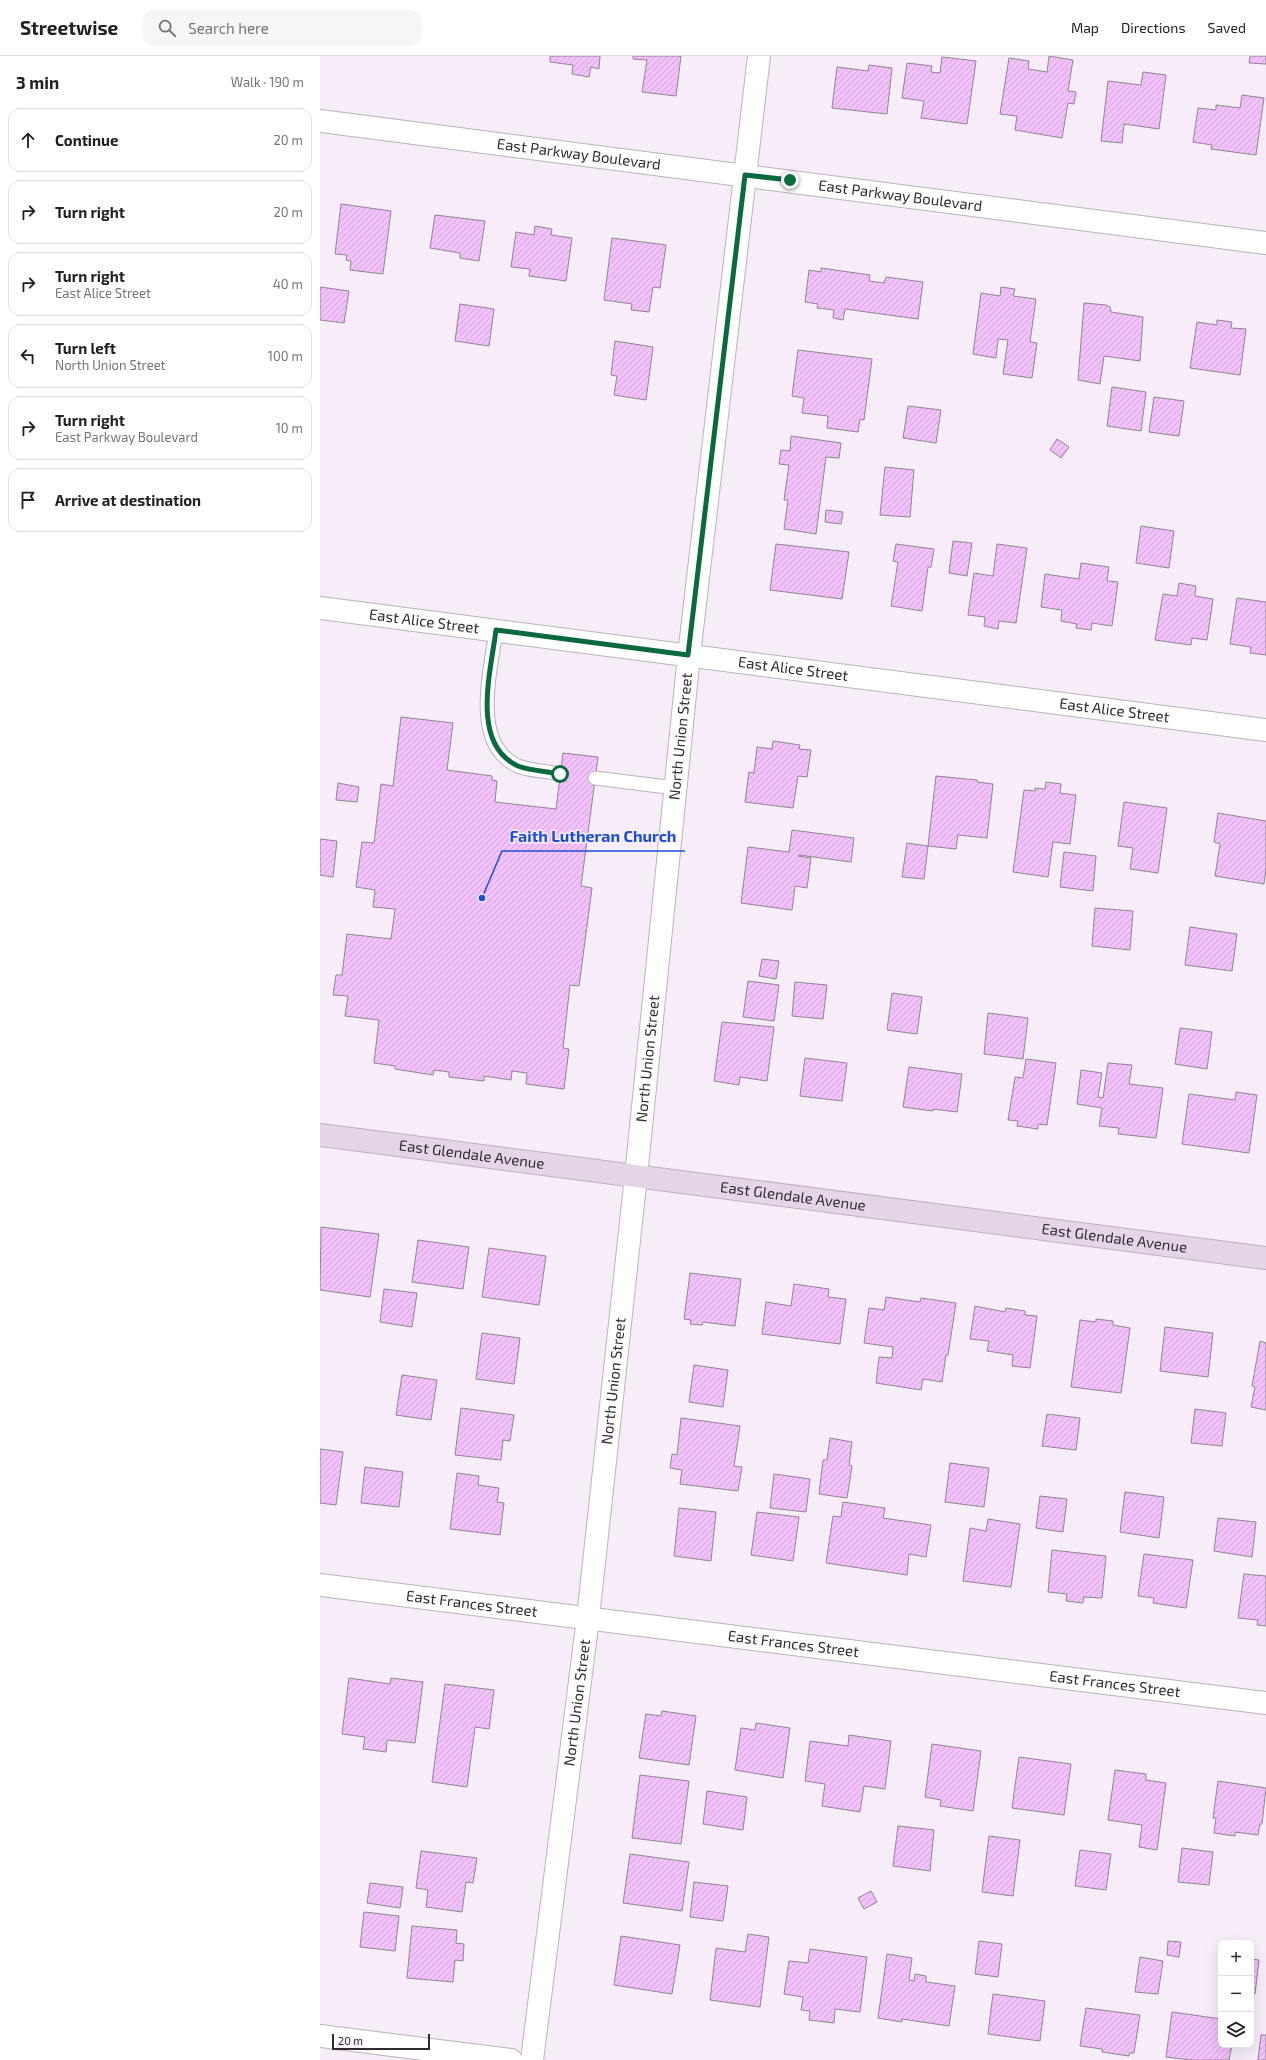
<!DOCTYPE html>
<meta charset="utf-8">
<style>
:root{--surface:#fff;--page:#f6f6f6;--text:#202124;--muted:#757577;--line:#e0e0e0}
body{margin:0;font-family:"Exo 2",sans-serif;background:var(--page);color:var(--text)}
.controls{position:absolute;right:12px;bottom:12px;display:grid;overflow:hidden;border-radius:8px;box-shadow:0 4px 16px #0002}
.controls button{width:36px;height:36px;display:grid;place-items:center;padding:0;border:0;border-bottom:1px solid var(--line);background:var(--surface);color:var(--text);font:20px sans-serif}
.scale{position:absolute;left:12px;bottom:10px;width:98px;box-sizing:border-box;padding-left:4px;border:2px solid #2f2c30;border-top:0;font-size:11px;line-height:14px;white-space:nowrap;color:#2f2c30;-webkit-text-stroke:3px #f6edf8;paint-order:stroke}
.stop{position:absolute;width:12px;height:12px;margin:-9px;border:3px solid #0a6a3e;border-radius:50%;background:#fff}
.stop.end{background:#0a6a3e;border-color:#fff;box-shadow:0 1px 4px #0008}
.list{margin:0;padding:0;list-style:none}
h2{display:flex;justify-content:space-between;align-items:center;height:52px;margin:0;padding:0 16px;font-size:17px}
h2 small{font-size:13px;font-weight:400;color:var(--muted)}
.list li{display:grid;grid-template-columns:26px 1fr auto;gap:12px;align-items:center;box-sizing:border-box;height:64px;margin:0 8px 8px;padding:0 8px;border:1px solid var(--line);border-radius:12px}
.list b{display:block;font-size:15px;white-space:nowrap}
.list p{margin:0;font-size:13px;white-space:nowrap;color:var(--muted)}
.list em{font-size:13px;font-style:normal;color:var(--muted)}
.icon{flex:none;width:22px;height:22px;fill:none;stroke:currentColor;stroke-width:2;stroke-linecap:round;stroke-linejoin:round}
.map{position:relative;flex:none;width:946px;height:2004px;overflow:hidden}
header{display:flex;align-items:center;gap:24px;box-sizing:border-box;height:56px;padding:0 20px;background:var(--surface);border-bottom:1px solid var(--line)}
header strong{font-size:19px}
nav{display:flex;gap:22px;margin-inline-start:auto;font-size:14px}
.search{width:280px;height:36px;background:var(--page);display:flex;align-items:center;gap:10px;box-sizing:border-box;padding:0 14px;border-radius:12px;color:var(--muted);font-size:15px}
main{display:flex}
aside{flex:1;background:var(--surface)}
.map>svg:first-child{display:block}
.building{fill:url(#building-hatch);stroke:#8e8690}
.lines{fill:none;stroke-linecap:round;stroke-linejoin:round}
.lane-casing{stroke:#bbb2bc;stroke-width:15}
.street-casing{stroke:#bbb2bc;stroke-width:24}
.secondary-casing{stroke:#bbb2bc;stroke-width:24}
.lane{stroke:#fff;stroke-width:13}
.street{stroke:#fff;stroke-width:22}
.secondary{stroke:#e4d6e7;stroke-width:22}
.route{stroke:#0a6a3e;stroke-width:5}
.labels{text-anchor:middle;stroke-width:3;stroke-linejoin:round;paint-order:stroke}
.street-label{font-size:15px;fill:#2f2c30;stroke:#f6edf8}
.leader{fill:none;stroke:#1d4ed8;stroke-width:1.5}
.callout-dot{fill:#1d4ed8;stroke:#f6edf8;stroke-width:1.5}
.callout-label{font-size:16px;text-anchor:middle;font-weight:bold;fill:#1d4ed8;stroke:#f6edf8;stroke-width:3;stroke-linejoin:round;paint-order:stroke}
</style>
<header>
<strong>Streetwise</strong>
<div class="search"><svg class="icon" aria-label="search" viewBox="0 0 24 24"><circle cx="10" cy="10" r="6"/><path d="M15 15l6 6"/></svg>Search here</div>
<nav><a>Map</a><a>Directions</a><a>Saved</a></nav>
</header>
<main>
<aside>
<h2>3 min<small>Walk · 190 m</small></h2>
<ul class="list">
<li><svg class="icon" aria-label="ahead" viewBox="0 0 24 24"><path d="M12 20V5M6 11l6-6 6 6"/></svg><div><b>Continue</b></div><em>20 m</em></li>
<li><svg class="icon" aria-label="right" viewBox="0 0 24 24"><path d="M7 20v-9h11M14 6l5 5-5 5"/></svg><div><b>Turn right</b></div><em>20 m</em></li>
<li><svg class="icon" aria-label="right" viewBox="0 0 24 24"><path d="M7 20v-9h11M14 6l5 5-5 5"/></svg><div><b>Turn right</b><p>East Alice Street</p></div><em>40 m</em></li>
<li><svg class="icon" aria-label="left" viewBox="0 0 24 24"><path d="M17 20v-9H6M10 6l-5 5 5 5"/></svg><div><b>Turn left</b><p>North Union Street</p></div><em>100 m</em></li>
<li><svg class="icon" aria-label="right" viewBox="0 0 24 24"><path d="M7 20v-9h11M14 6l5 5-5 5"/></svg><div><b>Turn right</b><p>East Parkway Boulevard</p></div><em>10 m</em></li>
<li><svg class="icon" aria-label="arrive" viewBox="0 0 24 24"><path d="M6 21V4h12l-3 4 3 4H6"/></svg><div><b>Arrive at destination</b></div></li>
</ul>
</aside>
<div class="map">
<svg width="946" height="2004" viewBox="0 0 946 2004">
<defs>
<pattern id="building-hatch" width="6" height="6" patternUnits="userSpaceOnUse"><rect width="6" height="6" fill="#f3c1fc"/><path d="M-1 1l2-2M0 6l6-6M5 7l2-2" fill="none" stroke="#d1a6d8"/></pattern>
</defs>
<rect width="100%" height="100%" fill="#f6edf8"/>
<path class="building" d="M230,0H280L279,13L271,11L269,21L252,18L253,9L230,6Z
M313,0H361L356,40L322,36L327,4L313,3Z
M729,0L753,4L748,35L756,36L754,48L748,47L742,82L695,74L697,60L680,58L689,2L709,5L708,13L727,16Z
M930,0H946V8L929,7Z
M622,1L656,5L647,68L601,62L604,45L582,42L587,7L612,10L611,16L620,17Z
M549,9L572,12L567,58L512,52L517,11L548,15Z
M823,16L846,19L839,73L804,68L802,87L781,85L788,25L821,29Z
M922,39L944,42L936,99L891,93L892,89L873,86L878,52L896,54V49L920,52Z
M21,148L71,155L63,218L30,214L31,205L26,204L27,199L15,198Z
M115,159L165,165L159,205L140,202V197L110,192Z
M215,170L232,173L231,179L252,182L246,225L209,220L210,213L191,211L196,176L214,179Z
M292,182L346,189L340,232L333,231L329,256L311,254L312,248L284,244Z
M501,212L550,219L549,225L564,227L566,221L603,226L598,263L525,253L523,264L513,262L514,254L497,252L498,248L485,246L489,214L501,216Z
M0,231L29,235L24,267L0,264Z
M681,231L695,233L693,240L716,243L710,286L717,287L712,322L683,318L688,284L678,283L676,302L653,298L661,237L680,240Z
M764,247L786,249L790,251L791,256L823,261L820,305L784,300L780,328L758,324Z
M140,248L174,253L169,290L135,285Z
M897,264L912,266L911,272L926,273L920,319L870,312L877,266L897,269Z
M295,285L333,291L326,344L294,339L297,320L291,319Z
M478,294L552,303L544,364L540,363L538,376L507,372L508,360L482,357L484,342L472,340Z
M792,331L826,336L821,375L787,370Z
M834,341L864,345L859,380L829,376Z
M588,350L621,354L616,387L583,382Z
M471,380L521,387L519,402L506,401L496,478L464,473L468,444H464L469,409L459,408L461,394L470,395Z
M737,383L749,391L741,402L730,394Z
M565,411L594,414L590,461L560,459Z
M506,454L523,456L521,468L505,466Z
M821,470L854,475L849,512L816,507Z
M633,485L652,487L647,520L629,517Z
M456,488L529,496L522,543L450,534Z
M576,488L614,493L611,511H608L602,555L571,550L578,506L573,505Z
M677,488L707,492L696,567L679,565L678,573L664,570L665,561L648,559L654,517L673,520Z
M761,507L789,511L787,525L798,526L792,570L772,567L771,574L756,572L757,568L741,565L742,554L721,551L725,518L759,523Z
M859,527L876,530L875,540L893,543L887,584L872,582L871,589L835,584L843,538L857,540Z
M917,542L946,546V599L930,597L931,591L910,588Z
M81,661L133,667L127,714L172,720V724L177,725L175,746L236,753L243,697L278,701L261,830L272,832L259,930L250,929L243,992L249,993L244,1033L206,1028L207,1017L192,1015L191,1024L164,1020V1025L129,1021V1016L114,1014L113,1019L75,1013V1010L54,1007L59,964L25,960L28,940L13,939L16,919H22L27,878L71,883L75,853L53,851L55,834L36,831L42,786L54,787L61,728L73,730Z
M453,685L480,689L479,693L491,694L487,721L478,720L473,752L425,746L429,716L434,717L437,691L452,693Z
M616,720L657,724V726L673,728L667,782L638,779L636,793L608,790Z
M726,726L741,728L740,737L756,739L750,788L733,786L728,821L693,816L704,734L715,735V732L725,733Z
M18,727L39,731L37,746L16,744Z
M804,746L847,752L838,817L810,813L813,792L798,790Z
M898,757L946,765V812L944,828L895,820L900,788L894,786Z
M472,774L534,782L531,806L479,799L478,800L491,802L487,832L475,830L472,854L421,847L428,791L469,796Z
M0,783L17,785L13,821L0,819Z
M587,787L608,790L604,823L582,821Z
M744,796L776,800L773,835L740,831Z
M775,852L813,855L810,894L772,890Z
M870,871L917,878L912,915L865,909Z
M442,903L459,905L456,923L439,920Z
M428,925L459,929L454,965L423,961Z
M475,926L507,929L503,963L472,960Z
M572,937L602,941L597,978L567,974Z
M668,957L708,962L703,1003L664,998Z
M402,966L454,971L447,1025L420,1021L419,1029L394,1025Z
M860,972L892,976L887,1013L855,1008Z
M485,1002L527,1007L522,1045L480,1040Z
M706,1003L736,1007L727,1069L718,1068V1073L697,1070L698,1065L688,1064L695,1021L703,1022Z
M788,1007L812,1009L809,1028L843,1032L836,1082L798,1078L799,1072L779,1070L782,1052L757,1048L761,1014L782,1017L778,1041L783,1042Z
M589,1011L642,1018L637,1056L613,1053V1055L583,1051Z
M916,1036L937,1039L929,1097L862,1088L869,1038L915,1044Z
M1,1171L59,1178L50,1241L0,1234Z
M98,1184L149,1191L143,1233L92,1226Z
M169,1192L226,1200L219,1249L162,1241Z
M370,1217L421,1223L415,1270L383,1266L382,1269L370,1268L371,1264L364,1263Z
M474,1228L509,1233L508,1241L526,1243L520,1288L442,1278L446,1246L471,1250Z
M64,1233L97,1237L92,1271L60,1266Z
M566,1241L600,1246L601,1242L636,1247L628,1299H626L622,1326L603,1323L601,1334L556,1327L559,1301L572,1302L573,1291L544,1287L549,1252L564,1254Z
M655,1250L685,1256L686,1252L705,1255V1259L717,1260L710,1312L692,1310L693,1299L667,1295L669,1285L650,1283Z
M776,1263L793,1265V1269L810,1272L801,1337L751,1331L760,1264L776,1266Z
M845,1271L893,1277L888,1321L840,1315Z
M162,1277L200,1282L194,1328L156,1323Z
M940,1285L946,1287V1354L931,1351L935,1331L932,1330Z
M374,1309L408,1314L403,1351L369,1346Z
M82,1319L117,1324L111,1364L76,1359Z
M141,1352L194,1359L190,1385L183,1384L181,1404L135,1399Z
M875,1353L906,1357L902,1390L871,1387Z
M727,1358L760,1362L756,1394L722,1390Z
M361,1362L420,1370L414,1410L422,1411L418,1435L360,1428L362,1414L350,1412L352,1398L357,1399Z
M510,1382L532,1386L529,1409L532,1410L527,1442L499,1438L503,1404H507Z
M0,1393L23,1396L16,1449L0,1447Z
M630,1407L669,1412L664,1451L625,1446Z
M45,1411L83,1416L79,1451L41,1447Z
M137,1417L159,1420L158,1429L179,1432L177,1446L184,1447L180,1479L130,1473Z
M454,1418L490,1423L486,1456L450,1452Z
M805,1436L844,1441L839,1482L800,1476Z
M720,1440L747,1443L743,1476L716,1472Z
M523,1446L565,1452L563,1462L611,1469L606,1501L589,1498L587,1519L506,1507L513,1460L521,1461Z
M359,1452L396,1456L391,1505L354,1500Z
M437,1456L479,1461L473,1505L431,1499Z
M898,1462L936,1466L932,1501L894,1495Z
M668,1463L700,1468L691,1531L643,1525L650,1472L666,1475Z
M732,1494L786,1500L782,1542L764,1541L763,1547L746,1545L747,1538L728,1536Z
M824,1498L873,1504L866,1552L833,1547L834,1542L818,1540Z
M924,1518L946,1520V1570L937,1569L938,1564L918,1562Z
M29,1622L70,1628L71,1622L103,1626L95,1687L67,1684L66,1696L43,1693L45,1681L22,1678Z
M125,1628L174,1634L169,1673L155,1671L147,1731L112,1726Z
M342,1655L376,1660L369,1709L319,1702L326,1658L341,1660Z
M436,1667L470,1672L463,1722L415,1714L421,1672L435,1674Z
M529,1679L571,1685L565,1733L544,1730L540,1756L502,1750L505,1728L485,1725L490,1685L528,1690Z
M612,1688L661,1695L653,1755L620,1750L621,1744L605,1741Z
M699,1701L751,1708L744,1759L692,1752Z
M795,1714L826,1718V1724L846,1727L837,1794L819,1791L822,1769L788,1764Z
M320,1719L369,1725L361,1788L312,1782Z
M898,1725L946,1732L942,1768H940L938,1779L915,1776V1780L894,1777L896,1762H893Z
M387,1735L427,1741L423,1774L383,1768Z
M578,1770L614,1774L610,1815L573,1810Z
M669,1780L700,1784L693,1840L662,1836Z
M862,1792L893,1796L889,1829L858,1826Z
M760,1794L791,1798L786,1834L755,1830Z
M101,1795L157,1802L153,1827L146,1826L142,1856L106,1851L108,1834L96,1832Z
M310,1798L369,1806L362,1855L303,1847Z
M374,1826L408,1830L403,1865L370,1861Z
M50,1827L83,1831L80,1852L47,1847Z
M551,1835L557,1846L544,1853L538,1842Z
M44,1856L79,1860L75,1895L40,1891Z
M92,1870L137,1874L136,1887L144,1888L143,1905L135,1904L133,1926L87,1922Z
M428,1878L449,1881L440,1951L390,1944L396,1892L425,1896Z
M301,1880L360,1889L352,1938L294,1929Z
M659,1885L682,1888L678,1921L655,1918Z
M848,1885L861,1886L859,1901L847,1899Z
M490,1893L547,1901L540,1956L515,1953L514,1967L489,1964L490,1955L481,1954L483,1941L464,1938L469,1905L488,1907Z
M567,1898L592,1902L589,1924L594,1925L595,1918L606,1920V1926L635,1930L629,1970L582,1963V1966L558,1962Z
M820,1901L843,1905L838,1938L815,1936Z
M931,1903L939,1904L935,1938L931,1937Z
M673,1938L725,1945L720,1985L668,1978Z
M766,1952L820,1959L814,1997H809V2000L782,1996V1993L760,1990Z
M852,1956L901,1963V1989H912L909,2004H871L846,2001Z
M941,1979H946V2004H938Z"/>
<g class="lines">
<g class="lane-casing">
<path id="lane" d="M176,574C171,615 150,688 198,710C210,715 227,715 240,718
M275,722L355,732"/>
</g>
<g class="street-casing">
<g id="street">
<path id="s1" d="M0,65L946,187"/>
<path id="s2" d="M0,552L946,674"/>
<path id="s3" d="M0,1529L946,1647"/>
<path d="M0,1980L191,2004"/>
<path id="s4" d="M212,2004L268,1562L316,1120L369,599L439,0"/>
</g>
</g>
<g class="secondary-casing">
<g id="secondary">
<path id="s5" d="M0,1079L946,1202"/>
</g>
</g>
<use href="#lane" class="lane"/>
<use href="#street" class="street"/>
<use href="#secondary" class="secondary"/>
</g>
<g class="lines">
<path class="route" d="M240,718C227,715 210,715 198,710C150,688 171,615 176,574L368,599L425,119L470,124"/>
</g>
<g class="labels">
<g class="street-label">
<text dy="5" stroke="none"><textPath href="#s1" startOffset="261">East Parkway Boulevard</textPath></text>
<text dy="5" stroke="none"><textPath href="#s1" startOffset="585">East Parkway Boulevard</textPath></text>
<text dy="5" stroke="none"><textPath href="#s2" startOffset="105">East Alice Street</textPath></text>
<text dy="5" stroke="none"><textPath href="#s2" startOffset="477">East Alice Street</textPath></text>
<text dy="5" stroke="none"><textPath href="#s2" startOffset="801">East Alice Street</textPath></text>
<text dy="5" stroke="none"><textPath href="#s4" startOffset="1332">North Union Street</textPath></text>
<text dy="5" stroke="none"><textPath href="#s4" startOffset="1008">North Union Street</textPath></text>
<text dy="5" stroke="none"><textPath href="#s5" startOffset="153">East Glendale Avenue</textPath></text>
<text dy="5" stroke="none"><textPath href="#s5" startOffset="477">East Glendale Avenue</textPath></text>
<text dy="5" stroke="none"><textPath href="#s5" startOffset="801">East Glendale Avenue</textPath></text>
<text dy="5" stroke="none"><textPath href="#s4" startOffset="684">North Union Street</textPath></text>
<text dy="5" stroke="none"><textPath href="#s3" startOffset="153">East Frances Street</textPath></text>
<text dy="5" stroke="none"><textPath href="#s3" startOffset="477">East Frances Street</textPath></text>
<text dy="5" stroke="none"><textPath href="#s3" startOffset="801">East Frances Street</textPath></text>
<text dy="5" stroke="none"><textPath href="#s4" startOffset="360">North Union Street</textPath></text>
</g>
</g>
<path class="leader" d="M162 842L182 795H365"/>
<circle class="callout-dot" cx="162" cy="842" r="4"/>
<g class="callout-label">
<text x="273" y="786">Faith Lutheran Church</text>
</g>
</svg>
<div class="controls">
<button>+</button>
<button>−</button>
<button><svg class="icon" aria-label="layers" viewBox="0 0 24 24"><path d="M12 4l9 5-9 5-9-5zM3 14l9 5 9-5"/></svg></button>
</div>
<div class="scale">20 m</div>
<div class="stop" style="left:240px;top:718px"></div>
<div class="stop end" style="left:470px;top:124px"></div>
</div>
</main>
